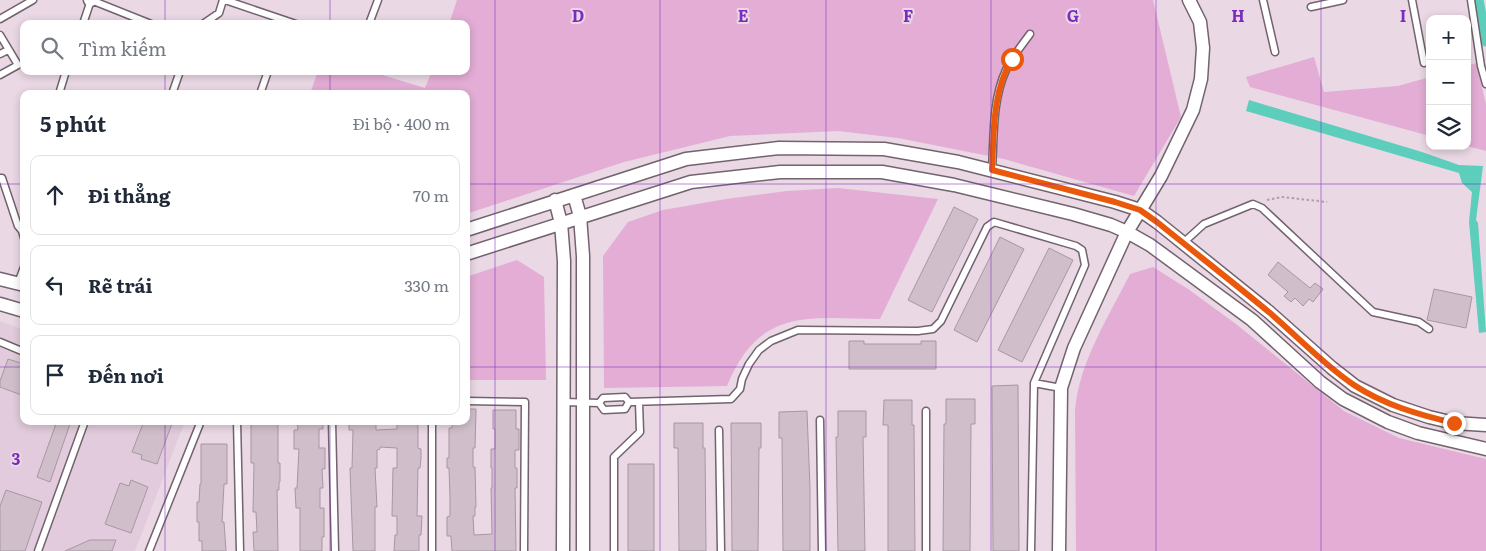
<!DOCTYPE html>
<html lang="vi">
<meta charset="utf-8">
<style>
:root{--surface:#fff;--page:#f2f2f3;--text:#1f2937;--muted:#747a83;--line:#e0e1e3}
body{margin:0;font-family:Literata,serif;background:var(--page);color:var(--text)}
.controls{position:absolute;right:15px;top:15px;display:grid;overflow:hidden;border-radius:10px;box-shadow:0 2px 8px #0003}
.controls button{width:45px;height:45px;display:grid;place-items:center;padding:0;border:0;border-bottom:1px solid var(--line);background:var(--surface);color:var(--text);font:25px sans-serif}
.stop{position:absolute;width:15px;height:15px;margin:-11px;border:4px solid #ea580c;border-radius:50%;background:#fff}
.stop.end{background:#ea580c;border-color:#fff;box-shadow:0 1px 5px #0008}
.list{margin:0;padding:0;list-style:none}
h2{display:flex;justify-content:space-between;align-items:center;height:65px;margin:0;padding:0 20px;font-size:21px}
h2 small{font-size:16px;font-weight:400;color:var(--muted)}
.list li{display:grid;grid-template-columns:32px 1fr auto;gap:15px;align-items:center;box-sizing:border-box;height:80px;margin:0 10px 10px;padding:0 10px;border:1px solid var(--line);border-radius:10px}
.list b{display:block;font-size:19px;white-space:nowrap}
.list em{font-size:16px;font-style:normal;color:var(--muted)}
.icon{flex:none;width:28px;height:28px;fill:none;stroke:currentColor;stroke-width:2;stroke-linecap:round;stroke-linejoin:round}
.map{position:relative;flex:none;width:1486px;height:551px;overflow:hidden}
.search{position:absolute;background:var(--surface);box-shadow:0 2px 8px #0003;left:20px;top:20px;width:450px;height:55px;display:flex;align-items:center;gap:12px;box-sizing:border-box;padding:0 18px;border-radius:10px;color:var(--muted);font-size:19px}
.panel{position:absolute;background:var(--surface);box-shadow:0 2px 8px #0003;left:20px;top:90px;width:450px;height:335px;border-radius:10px}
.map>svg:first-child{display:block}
.built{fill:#e2cbdc}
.green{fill:#e3add5}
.water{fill:#5dcdbc}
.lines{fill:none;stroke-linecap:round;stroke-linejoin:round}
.canal{stroke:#5dcdbc;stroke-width:11}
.building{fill:#d0bfcb;stroke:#a797a3}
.service-casing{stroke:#72636d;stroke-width:9}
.minor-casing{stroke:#72636d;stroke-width:15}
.path{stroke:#ad9fa9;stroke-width:2;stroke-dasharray:2.5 2.5;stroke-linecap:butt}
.service{stroke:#fff;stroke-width:6}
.minor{stroke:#fff;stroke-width:12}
.route{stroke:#ea580c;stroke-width:6}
.grid{fill:none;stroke:#7b2cbf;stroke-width:1;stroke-opacity:0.55}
.grid-label{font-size:16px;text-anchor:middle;font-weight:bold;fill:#7b2cbf;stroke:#ead8e5;stroke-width:4;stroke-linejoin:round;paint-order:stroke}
</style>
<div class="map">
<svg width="1486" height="551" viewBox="0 0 1486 551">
<rect width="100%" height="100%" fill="#ead8e5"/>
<path class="built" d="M0,321L24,330V421H185L135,551H0Z"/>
<path class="green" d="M457,0H1153L1181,117L1134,196L1004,159L898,138L838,131L730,136L624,162L466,214V94H310L318,71H369L425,88L432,71H466V24H449Z
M1314,57L1324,92L1398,86L1430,77V136L1250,87L1246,77Z
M1476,63L1486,104V151L1467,146V66Z
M838,188L938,199L880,319C808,318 759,307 727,386L604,388L603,256L628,222L663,210L726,199L787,191Z
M517,260L544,277L546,380H466V277Z
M1153,267L1188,289L1236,324L1344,411L1399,438L1486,459V551H1076L1075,411C1079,362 1108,318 1130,274Z"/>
<path class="water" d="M1249,100L1422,152L1459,165L1483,166L1476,220L1478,223L1486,332L1479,333L1469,222L1472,192L1462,183L1459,173L1246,111Z"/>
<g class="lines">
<path class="canal" d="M1478,0L1486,41"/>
</g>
<path class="building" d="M954,207L978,219L932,312L908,300Z
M1000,237L1024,249L977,342L954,330Z
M1049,248L1073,260L1022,362L998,350Z
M1278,262L1310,288L1315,283L1323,289L1313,302L1309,299L1303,306L1295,298L1291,302L1284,296L1288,292L1268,275Z
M1434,289L1472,297L1466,328L1427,320Z
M849,341H864V344H921V341H936V369H849Z
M8,359L24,364V396L0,387V381Z
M1018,385L1019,551H993L992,386Z
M946,399H975V424H971L970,551H943L944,424H946Z
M884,400H912V425H914L915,551H888V425H883Z
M466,409H476L475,448H473V467H475L476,507H475V516H473L474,535L492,534L491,488H492V468H491V449H495V429H493V410H516V429H519V450H515V468H517V488H515L516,551H452L451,536H447V517L450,516V497L449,468H447V458H449V428H452V421H466Z
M807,411L810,488V551H783L782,438H779V412Z
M838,411H866V437H863L865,551H838L836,437H838Z
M57,421H71L50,482L37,477Z
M144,421H173L157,464L141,459L142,455L132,452Z
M251,421H278V463H280V482H279V490H277L278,551H254L253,532H257L256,512H253L254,463H251Z
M297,421H323V429H319V448H325V469H322L323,488H320V508H324V537H322V551H300V508H296L295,488H297L299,449H294V430H298Z
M349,421H376V430L397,429V421H418V448L421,449V458L420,468H418L417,516H422L421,535H419V551H394L395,535H397V516H392L393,468H397V448L380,447V449L377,450V468H375L377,507H375V551H353L350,468H352L353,430H349Z
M674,423H703V448H705L706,551H679L678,448H674Z
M731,423H761V448H759L758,551H732Z
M201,444H227V484H224L222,522H224L226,551H202V541H199V522H197V502H199L200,484H201Z
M628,464H654V551H628Z
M131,480L148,487L131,533L105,524L120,483L129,486Z
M6,490L42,502L25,551H0V506Z
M90,540H116L112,551H65Z"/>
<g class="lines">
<g class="service-casing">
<path id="service" d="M225,0L296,24
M1263,0L1275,52
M1412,0L1424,63
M1471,0L1481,66L1486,84
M1311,7L1343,0
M0,19L33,0
M83,24L91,0L151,24
M203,24L219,13L223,0
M369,24L378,0
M0,35L18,65L0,75
M0,54L8,50
M59,94L66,71
M172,94L180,71
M260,94L268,71
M992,170C994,137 992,100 1006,70C1012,57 1022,45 1030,34
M0,178H2L18,226L22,231L24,238
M1183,243L1204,224L1253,204L1262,208L1373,312L1419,322L1429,329
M18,283L24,267
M0,342L24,352
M1034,383L1061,388
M466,401L525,402L524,551
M564,402L599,403L603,398L625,397L629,402L731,399L740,389L742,379L749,364L759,350L771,341L798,330L918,331L933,329L941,321L987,227L994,222L1076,246L1082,250L1085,265L1034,383L1031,551
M599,403L604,410L625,409L629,402
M820,420L822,551
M237,421L240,551
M332,421L335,551
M432,421V551
M719,430L721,551
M38,551L85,421
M149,551L201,421
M614,551V457L640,432L639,402
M926,551V411"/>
</g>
<g class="minor-casing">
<path id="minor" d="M90,0H91
M574,195L580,216L583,256V551
M555,200L561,223L564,261L563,551
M466,230L686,159L779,148L884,149L958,162L1115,202L1140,210L1157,222L1269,312L1332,368L1355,386L1393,405L1429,417L1454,423L1486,425
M466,254L691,182L780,172H882L954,185L1073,214L1111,225L1127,232L1150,245L1252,320L1320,382L1343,399L1388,422L1418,433L1486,449
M0,279L24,285
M0,304L24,311
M1059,551L1061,388L1074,348L1127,232L1161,176L1193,110L1201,79L1203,48L1200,22L1189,0"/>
</g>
<path class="path" d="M1267,200L1282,197L1327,202"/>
<use href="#service" class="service"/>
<use href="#minor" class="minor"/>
</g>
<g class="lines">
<path class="route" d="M1012,59C992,92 994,133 992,170L1115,202L1140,210L1157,222C1194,252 1233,282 1270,313C1298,337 1324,365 1354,385C1384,405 1420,415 1454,423"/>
</g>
<path class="grid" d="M165,0V24M330,0V24M495,0V551M660,0V551M826,0V551M991,0V551M1156,0V551M1321,0V551M165,71V94M330,71V94M0,184H24M466,184H1486M0,367H24M466,367H1486M165,421V551M330,421V551"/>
<g class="grid-label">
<text x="578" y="22">D</text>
<text x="743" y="22">E</text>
<text x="908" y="22">F</text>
<text x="1073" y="22">G</text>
<text x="1238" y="22">H</text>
<text x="1403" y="22">I</text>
<text x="16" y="465">3</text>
</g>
</svg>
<div class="controls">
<button>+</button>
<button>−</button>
<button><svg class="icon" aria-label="layers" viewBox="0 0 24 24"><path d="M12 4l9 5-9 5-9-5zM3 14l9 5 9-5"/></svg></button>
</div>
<div class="stop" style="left:1012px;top:59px"></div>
<div class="stop end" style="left:1454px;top:423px"></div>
<div class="search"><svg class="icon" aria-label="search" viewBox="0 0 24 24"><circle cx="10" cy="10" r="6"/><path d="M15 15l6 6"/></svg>Tìm kiếm</div>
<section class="panel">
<h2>5 phút<small>Đi bộ · 400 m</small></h2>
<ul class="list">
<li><svg class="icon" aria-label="ahead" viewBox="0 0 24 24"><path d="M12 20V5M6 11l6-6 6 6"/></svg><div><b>Đi thẳng</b></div><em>70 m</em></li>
<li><svg class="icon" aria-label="left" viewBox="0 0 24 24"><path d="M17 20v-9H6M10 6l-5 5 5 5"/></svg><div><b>Rẽ trái</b></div><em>330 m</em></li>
<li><svg class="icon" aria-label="arrive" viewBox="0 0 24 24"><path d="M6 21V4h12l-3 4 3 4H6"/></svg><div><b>Đến nơi</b></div></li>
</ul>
</section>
</div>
